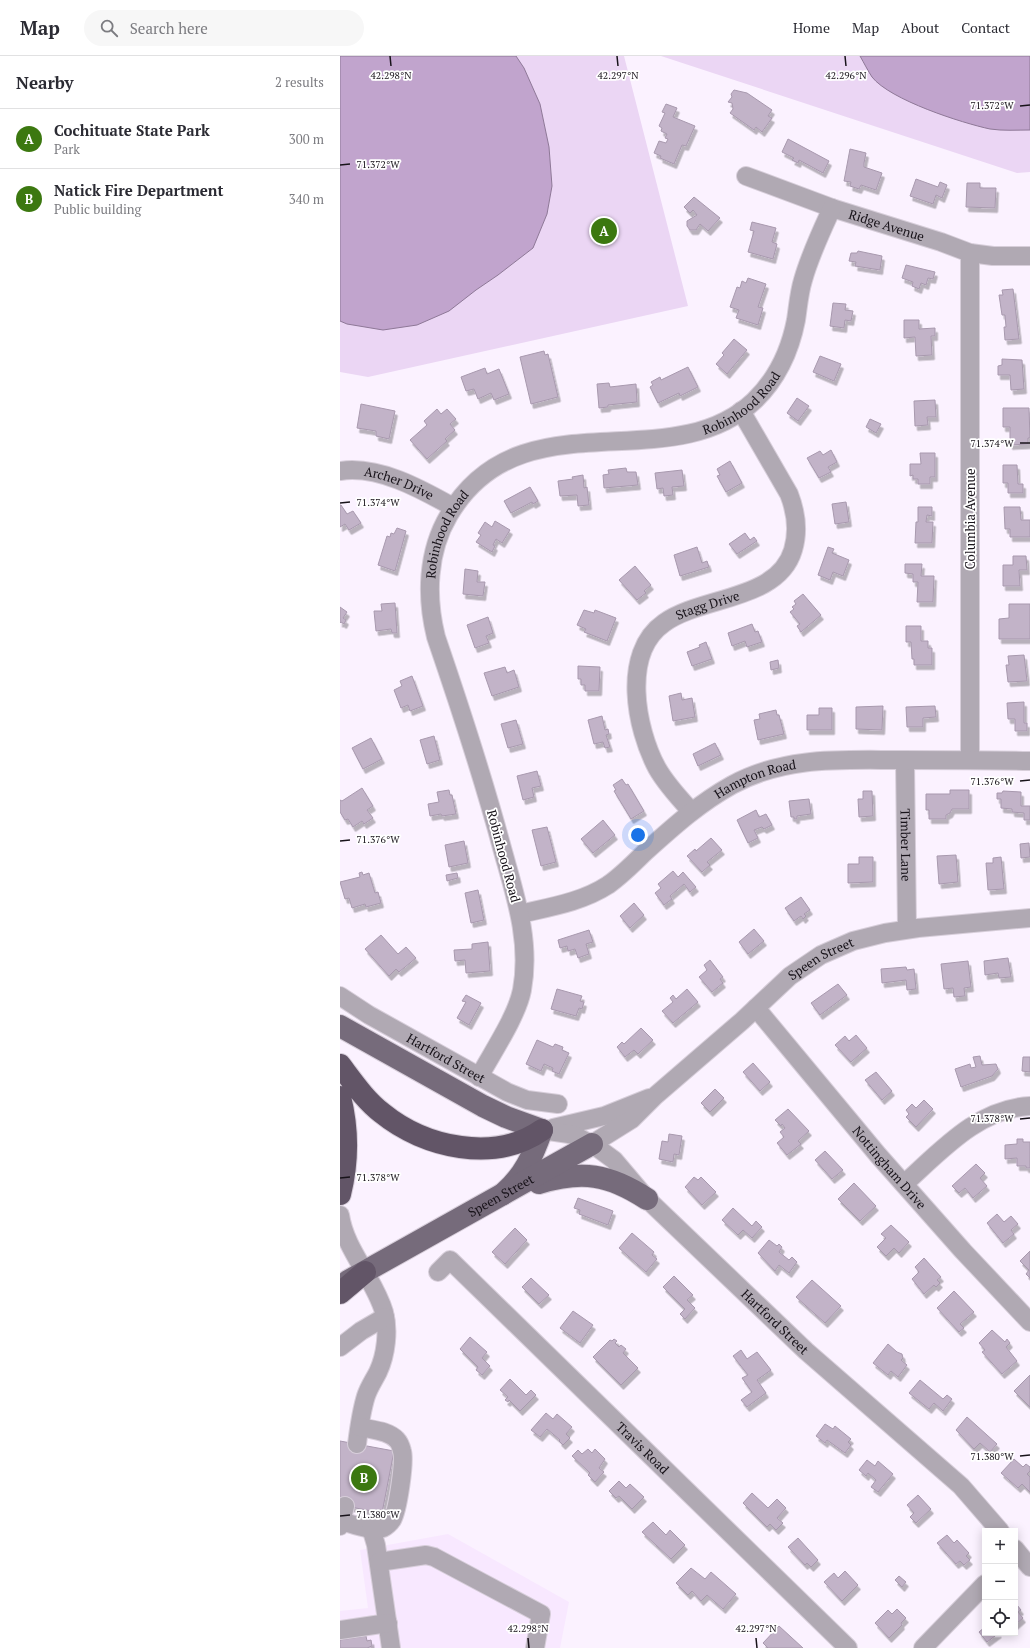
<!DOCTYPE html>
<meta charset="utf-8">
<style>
:root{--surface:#fff;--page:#f7f7f7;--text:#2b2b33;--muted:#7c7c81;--line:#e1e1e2;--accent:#3c7810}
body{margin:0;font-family:"PT Serif",serif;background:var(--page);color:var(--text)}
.controls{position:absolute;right:12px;bottom:12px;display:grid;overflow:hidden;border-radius:0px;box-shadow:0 2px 10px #0003}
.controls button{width:36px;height:36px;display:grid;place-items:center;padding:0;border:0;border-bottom:1px solid var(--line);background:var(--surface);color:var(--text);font:20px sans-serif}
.you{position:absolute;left:298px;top:779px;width:14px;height:14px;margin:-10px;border:3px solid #fff;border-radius:50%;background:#1a73e8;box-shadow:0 0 0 6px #1a73e833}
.badge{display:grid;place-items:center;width:26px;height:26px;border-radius:50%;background:var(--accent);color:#fff;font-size:13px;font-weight:700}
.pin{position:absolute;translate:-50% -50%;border:2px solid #fff;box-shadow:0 1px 4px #0006}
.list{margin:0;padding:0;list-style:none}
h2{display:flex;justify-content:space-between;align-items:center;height:52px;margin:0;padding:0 16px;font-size:17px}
h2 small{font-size:13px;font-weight:400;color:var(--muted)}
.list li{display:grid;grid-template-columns:26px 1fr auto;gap:12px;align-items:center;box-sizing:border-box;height:60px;padding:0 16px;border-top:1px solid var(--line)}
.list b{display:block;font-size:15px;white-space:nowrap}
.list p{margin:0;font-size:13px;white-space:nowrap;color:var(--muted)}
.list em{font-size:13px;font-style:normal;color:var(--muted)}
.icon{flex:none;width:22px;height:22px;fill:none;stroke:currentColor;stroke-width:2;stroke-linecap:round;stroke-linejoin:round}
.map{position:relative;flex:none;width:690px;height:1592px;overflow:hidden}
header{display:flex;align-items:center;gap:24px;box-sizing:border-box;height:56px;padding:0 20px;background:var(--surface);border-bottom:1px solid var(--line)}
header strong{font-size:19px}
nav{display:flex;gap:22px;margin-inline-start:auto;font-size:14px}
.search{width:280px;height:36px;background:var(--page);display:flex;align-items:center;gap:10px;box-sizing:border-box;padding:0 14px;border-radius:22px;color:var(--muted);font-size:15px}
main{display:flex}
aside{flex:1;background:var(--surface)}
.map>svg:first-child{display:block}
.built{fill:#f8e8ff}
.green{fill:#ebd6f4}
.water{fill:#c1a4cd;stroke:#8e7897}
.building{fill:#c2b3c8;stroke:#a899ae;filter:url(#shadow)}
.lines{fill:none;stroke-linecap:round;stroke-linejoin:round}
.minor-casing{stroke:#d7ceda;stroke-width:20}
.major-casing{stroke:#d7ceda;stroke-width:24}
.highway-casing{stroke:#d7ceda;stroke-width:24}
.minor{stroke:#b0a9b3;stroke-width:18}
.major{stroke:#766b7b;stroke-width:22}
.highway{stroke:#625567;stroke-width:22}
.ticks{fill:none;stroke:#18131a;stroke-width:1.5}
.labels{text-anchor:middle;stroke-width:3.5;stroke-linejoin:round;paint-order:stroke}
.street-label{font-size:13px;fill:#18131a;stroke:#fff}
.ticks-label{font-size:10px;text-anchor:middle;fill:#18131a;stroke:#fff;stroke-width:3.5;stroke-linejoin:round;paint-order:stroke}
</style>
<header>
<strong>Map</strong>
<div class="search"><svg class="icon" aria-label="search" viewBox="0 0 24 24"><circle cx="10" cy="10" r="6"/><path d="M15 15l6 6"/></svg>Search here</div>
<nav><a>Home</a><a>Map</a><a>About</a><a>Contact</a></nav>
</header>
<main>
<aside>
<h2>Nearby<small>2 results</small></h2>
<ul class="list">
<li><span class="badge">A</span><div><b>Cochituate State Park</b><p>Park</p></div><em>300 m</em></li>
<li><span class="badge">B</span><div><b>Natick Fire Department</b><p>Public building</p></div><em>340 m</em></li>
</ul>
</aside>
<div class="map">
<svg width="690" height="1592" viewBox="0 0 690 1592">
<defs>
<filter id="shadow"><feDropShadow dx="2.5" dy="4.5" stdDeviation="0" flood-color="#0004"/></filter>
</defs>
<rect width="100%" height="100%" fill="#fbf2ff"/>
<path class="built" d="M108,1478L229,1546L220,1592H0V1555L28,1552L20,1494Z"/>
<path class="green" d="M176,0H284L348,250L28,321L0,316V265L7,268L136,234L158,219L193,192L207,158L212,130L209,91L200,48L184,12Z
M321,0H520C524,7 528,15 533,21C550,44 622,67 650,73C663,75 677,74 690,74V116L677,117Z"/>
<path class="water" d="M0,0H176L184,12L200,48L209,91L212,130L207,158L193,192L158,219L136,234L109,255L77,269L43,274L7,268L0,265Z
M520,0H690V74C677,74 663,75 650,73C622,67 550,44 532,21C528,15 524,7 520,0Z"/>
<path class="building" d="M394,34L407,37L432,54L428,60L432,62L422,76L416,71L414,74L390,57L393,53L392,47L388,46L392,41L391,38Z
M326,48L337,52L333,61L355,70L346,90L342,89L334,108L320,102L321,100L314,97L319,85L326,87L328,83L325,82L327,78L321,75L322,72L319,70L325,57L322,56Z
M448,83L489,105L483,117L459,104L458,107L452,104L454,102L442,96Z
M510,93L526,97L524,107V111L542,117L536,134L521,129L519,133L510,130L511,126L504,125Z
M576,123L598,131L600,126L607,129L602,142L596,139L593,148L570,140Z
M627,127H640V132H656L655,152L626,151Z
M354,141L380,162L368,175L360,168L356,174H350L347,170V165L357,159L353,154L350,157L344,151Z
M412,166L436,172L432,186L437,188L433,203L408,196L414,175L410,174Z
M518,195L542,200L540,214L515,210L516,206L509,205L511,197H517Z
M566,209L595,216L593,223L588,222L586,229L581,227L579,233L572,230L573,226L562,222Z
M408,222L426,228L418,251L423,252L418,269L396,262L399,254L390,251L397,231L400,232L402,225L406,227Z
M673,233L679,283L665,284L664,271H666L665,259H662L659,239H663L662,234Z
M493,247L506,248L505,254L513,255L511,265L505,264L504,272L490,270Z
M564,264H579V273L595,272V280H591L592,299L576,300L575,281L564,282Z
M394,283L407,294L387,318L376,308L384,299L382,297Z
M204,295L205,299L208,298L218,341L191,348L180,301Z
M480,300L501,308L494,325L473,316Z
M662,303L682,304L684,333L671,334L670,319H658V310L662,309Z
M348,311L358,331L340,340L339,337L318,347L310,331L313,329L311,326L320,321L321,324Z
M145,312L147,318L159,313L169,338L154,344L151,337L138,343L134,333L126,335L121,321Z
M269,327L270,331L296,328L297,346L268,349V351L259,352L257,328Z
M457,342L469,350L458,365L447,357Z
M595,344L596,361H587L588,369L575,370L574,345Z
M21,348L55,355L49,383L36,380V375L17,372Z
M663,352H689L690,382H688V388L670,389V371H663Z
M97,353L101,358L107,353L116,363L110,368L115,374L105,383L107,385L87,403L70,384L87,369L84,365Z
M530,363L541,368L536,377L526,371Z
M491,394L497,406L488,411L491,416L479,422L467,402L480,395L483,399Z
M580,397H595V421H590V428H578V423H573V419L570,420V408H581Z
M390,405L402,427L386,436L377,420L380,419L377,413Z
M663,409H677L678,428H683V437H668V427H663Z
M286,412L287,416H296L298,429L264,432L263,419L269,418L268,414Z
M342,414L344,430L332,431L333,439L324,440L323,432L317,433L315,417Z
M243,419L244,432L247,431L249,449L238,450L237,439L220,440L218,425L233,423L232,421Z
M190,431L198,445L193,448L192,446L171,457L164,445Z
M506,446L509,466L495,468L492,448Z
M0,449H1L7,458L13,455L21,467L9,474L5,468L0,471Z
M578,451H592V460L587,459L586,466H593L592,487H575L576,466H578Z
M664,451H680L681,464H690V481H670V473H665Z
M155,465L170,474L162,487L156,483L153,489L155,490L152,496L136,486L141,479L138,477L145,466L152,471Z
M57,472L66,475L55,515L38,509L47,480L50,481L51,477L54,478Z
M405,477L410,484L414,481L417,485L397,498L389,488Z
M357,491L362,507L367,505L369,511L340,520L334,499Z
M488,491L494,493L492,497L509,504L503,520L493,516L490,524L478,519Z
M673,500H686L687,514H679L680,530H663V509H673Z
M565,508H582L581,520H594L593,546H577L578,526H573V518L565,517Z
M295,510L311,529L304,535L306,537L297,544L279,524Z
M125,513L138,515L137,526H145L143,540L123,538Z
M463,538L481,559L461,576L457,570L460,568L450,556L454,553L452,551L456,548L454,545Z
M55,547L57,577H52L51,573L36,575L34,555H42L41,548Z
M669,548H690V583H659V563L669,562Z
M0,551L7,556L3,562L6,564L4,568L1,566L0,567Z
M244,554L254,557L255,554L276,562L267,585L244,576L246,573L237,569Z
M148,561L153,577L146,580L149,587L135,592L127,569Z
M412,568L415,576L418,575L422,586L407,591L405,585L392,590L388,577Z
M566,570H581V585H588V592H592V609H574V603H572L571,586H566Z
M366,586L372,603L352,610L347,596L360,591L359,589Z
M684,599L687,625L668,626L666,609H669L668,600Z
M438,604L439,612L431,614L430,606Z
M238,610L260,611L259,635H245V629H241V623H238Z
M165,611L167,617L174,614L179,631L152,640L144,617Z
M72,620L83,650L70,655L68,649L61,652L54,634L62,630L60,625Z
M341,637L342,644L352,642L355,661L333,665L329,640Z
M684,646V667H687V675H675V663H668L667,647Z
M543,650L542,674L516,673V651Z
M595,650L596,661L583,662V671H567L566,651Z
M479,652H492V674H467V659H479Z
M436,654L437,659H439L444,678L418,684L414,664L420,663L419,658Z
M262,660L265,674L268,673L269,678L266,679L270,691L265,692L263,686L254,688L248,664Z
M176,664L183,688L168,692L161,668Z
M94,680L100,704L87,708L80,684Z
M31,682L42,703L23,713L12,692Z
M375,687L381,699L358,710L353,698Z
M197,715L201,730L192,732L194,741L183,744L177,720Z
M282,723L286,729L288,728L304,755L291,763L274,735L276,734L273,729Z
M22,732L33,750L27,754L33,762L24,768L22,765L13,771L8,763L5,764L0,756V744L2,745Z
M109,734L110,739H112L116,758L102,760L101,758L90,760L88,748L99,746L97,736Z
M610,734H629V753H612L610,757L606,759V763H589V754H586V738H610Z
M523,735H532L533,760L519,761L518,743H523Z
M663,735L681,736V750H690V764H684V757L672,756V753L661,752V743H657V737H662Z
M469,743L471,758L457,760V763H454V761H451L449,745Z
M416,754L419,761L426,758L432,769L424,773L422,771L414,774L418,782L408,787L397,764Z
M263,764L275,779L253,797L241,783Z
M207,771L216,806L201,810L192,774Z
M371,782L382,794L367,806L370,809L362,816L347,800L355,793L356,795Z
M124,785L128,807L109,811L105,789Z
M689,787L690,801L681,802L680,788Z
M616,799L618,826L599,828L597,800Z
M519,801H533V826L508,827V808H519Z
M661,801L664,833L648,834L646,807H653V802Z
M333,815L338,821L343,816L356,831L350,836L344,828L330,840L332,843L324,849L315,837L321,832L318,828Z
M22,816L23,819L29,817L35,837L38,836L41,847L26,851L25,848L12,852L9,842L5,843L0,826L20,821L19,817Z
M117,817L118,822L107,825L106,819Z
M138,834L144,864L131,867L125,837Z
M461,841L470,854L464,858L466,860L463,863L461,860L454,865L445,852Z
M294,847L304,859L290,872L280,860Z
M414,873L424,885L408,898L399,886Z
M249,874L253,886L246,888L249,898L238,902L235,893L228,895L227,890L220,892L218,884Z
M41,879L58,898L66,891L76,902L59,916L56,913L49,920L25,893Z
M148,886L150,915L126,917L125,904L115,905L114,894L132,893V888Z
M668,902L671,921L659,922L658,917L645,919L644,905Z
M370,904L383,921L380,923L383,927L372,936L359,921L367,914L364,909Z
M628,905L631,931L624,932L625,940L614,941L613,932L604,933L601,908Z
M566,911L567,914L574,913L576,933L567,934L566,924L542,927L541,913Z
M498,928L507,939L480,959L471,947Z
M217,933L242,940L240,945L244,946L242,953L239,952L236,960L211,953Z
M347,933L358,946L333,967L322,955L333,946L330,942L333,939L336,943Z
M126,939L141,947L129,969L117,962L126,946L122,945Z
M301,972L313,984L298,998L294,994L285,1001L277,991L282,986L284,988Z
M516,979L527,992L511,1006L495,989L505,980L509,985Z
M197,984L213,991L215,988L223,991L222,994L229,997L219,1018L212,1015L213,1012L204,1008L201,1015L186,1008Z
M640,1000L642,1009L656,1008L658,1013L652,1020L621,1031L615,1013L630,1008L631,1012L636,1011L633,1001Z
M683,1001H690V1016L682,1015Z
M413,1007L430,1026L420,1035L403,1016Z
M536,1016L552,1035L542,1044L525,1024Z
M375,1033L384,1042L370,1056L361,1047Z
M584,1044L593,1053L576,1071L566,1061L569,1058L566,1054L572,1048L576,1052Z
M448,1053L469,1075L458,1085L461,1088L447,1099L437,1087L444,1081L440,1076L445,1072L442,1068L441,1070L435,1064Z
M329,1078L342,1080L339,1099L334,1098L333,1106L319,1103L322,1085L328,1086Z
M677,1083H683V1086H690V1112H686V1110H677V1102L665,1103V1089L677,1088Z
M485,1095L503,1114L492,1123L475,1104Z
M636,1108L645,1117L640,1122L647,1130L633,1142L625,1132L619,1137L612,1130Z
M354,1121L358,1124L361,1121L376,1136L362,1149L345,1131Z
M514,1127L536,1150L520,1165L498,1143Z
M238,1142L273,1155L268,1169L239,1158L240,1154L234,1152Z
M393,1152L412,1170L416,1165L422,1171L412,1182L403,1174L398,1179L382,1164Z
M657,1158L664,1166L671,1160L678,1168L671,1174L674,1178L663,1187L647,1167Z
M551,1169L569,1186L559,1197L554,1192L546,1200L537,1191L546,1182L541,1178Z
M175,1172L187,1184L165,1208L152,1196Z
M292,1177L314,1196L312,1199L317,1203L306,1216L279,1192Z
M429,1184L437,1190L439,1188L442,1191L439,1196L449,1204L452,1201L457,1206L449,1217L439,1209L435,1215L418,1197Z
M690,1195V1222L686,1218L689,1214L680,1205Z
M584,1202L601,1221L597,1224L600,1227L596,1231L594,1229L584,1238L572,1223L579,1216L575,1211Z
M334,1220L353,1239L347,1244L355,1252L345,1263L340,1258L345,1253L323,1231Z
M191,1222L209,1239L199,1248L182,1231Z
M472,1224L501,1250L485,1267L456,1241Z
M614,1235L634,1256L620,1268L624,1272L619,1276L597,1252Z
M233,1255L253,1269L240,1287L220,1272Z
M652,1274L665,1286L667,1283L670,1287L666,1291L677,1305L662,1318L642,1296L645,1294L639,1287Z
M130,1281L147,1296L142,1302L150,1310L142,1319L136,1314L138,1311L120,1293Z
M274,1283L277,1285L275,1287L279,1291L281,1289L286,1293L283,1297L298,1312L281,1329L253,1301L270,1284L272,1285Z
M548,1288L557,1296L562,1298L563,1302L561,1304L567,1309L558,1321L551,1315L548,1319L533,1307Z
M401,1294L407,1303L417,1296L431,1314L417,1324L426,1337L407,1351L401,1344L412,1336L402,1322L408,1319L393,1300Z
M690,1319V1351L674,1335Z
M170,1323L186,1339L191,1334L196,1339L180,1355L169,1344L168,1346L165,1344L168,1341L160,1334Z
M580,1324L603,1343L607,1339L612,1343L603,1355L594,1347L589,1353L569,1337Z
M206,1357L213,1363L217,1358L232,1371L226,1378L230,1382L223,1389L219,1385L220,1384L207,1373L200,1381L191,1374Z
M627,1361L657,1388L650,1396L640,1387L634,1393L616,1374Z
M485,1368L493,1373L495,1370L511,1383L508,1386L511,1389L505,1397L487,1384L485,1387L476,1380Z
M0,1385L54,1395L42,1457L0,1449Z
M248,1393L252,1397L255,1393L265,1403L259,1412L264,1416L255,1426L248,1419L250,1417L232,1400L238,1394L242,1398Z
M674,1403L683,1411L686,1408L690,1411V1415L687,1418L690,1421V1436L682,1428L678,1432L661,1417Z
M527,1404L535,1410L538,1405L553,1418L538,1436L531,1431L536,1424L528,1417L526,1420L519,1414Z
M279,1425L286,1432L290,1428L304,1441L292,1453L279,1440L276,1442L269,1435Z
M412,1437L428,1452L437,1443L446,1452L437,1462L443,1467L436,1474L430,1468L427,1471L403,1447Z
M578,1439L591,1453L576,1467L570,1461L574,1457L567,1449Z
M313,1466L326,1479L330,1474L345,1489L331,1503L302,1476Z
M607,1479L614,1487L617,1484L629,1497L626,1500L630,1504L624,1509L620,1505L616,1508L597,1487Z
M458,1482L478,1504L471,1511L467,1507L465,1509L448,1491Z
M351,1512L365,1523L371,1516L396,1538L383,1553L367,1539L361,1545L352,1535L348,1539L336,1527Z
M505,1515L518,1529L502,1545L484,1526L494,1517L498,1522Z
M559,1520L566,1526L562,1531L555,1524Z
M677,1549L681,1554L678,1556L683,1562L675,1569V1551Z
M557,1553L566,1562L561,1567L562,1569L549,1582L535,1567L548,1554L552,1558Z
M439,1570L463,1592H428L423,1587Z
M645,1571V1577H659L647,1586L639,1576Z
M26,1580L27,1585L31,1584L32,1590L27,1592H0V1584Z"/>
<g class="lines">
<g class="minor-casing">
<g id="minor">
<path id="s1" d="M406,120L492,152L601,186L630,197L653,200H690"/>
<path d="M630,197V704"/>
<path id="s2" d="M0,415C38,409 81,433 113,451"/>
<path id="s3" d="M565,704L567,873"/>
<path id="s4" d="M351,755C339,742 326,728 317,712C296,673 281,597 324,567C361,540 438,545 453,494C459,474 456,456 449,438L401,355"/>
<path id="s5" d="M180,858C210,851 242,846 268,829C281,820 293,808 304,797C333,771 358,748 392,729C445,700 502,704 560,704C603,704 647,704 690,705"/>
<path id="s6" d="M0,940L29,959L167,1036L187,1044L218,1048"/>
<path id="s7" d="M416,952L538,1099L623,1195L690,1266"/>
<path id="s8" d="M139,1021C152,997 177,960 182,934C191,885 175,839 162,792C143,721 120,651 96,581C86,541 87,496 109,459C181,337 329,425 414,345C437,323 450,295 456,264C458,251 459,237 463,224C470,199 481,176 492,152"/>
<path d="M213,1072L264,1060L309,1042"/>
<path id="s9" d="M202,1074L229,1078L238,1081L259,1093L274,1104L307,1143L466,1295L621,1430L660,1475"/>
<path id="s10" d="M252,1088L292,1063L315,1040L402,965L450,920L481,899L513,885L545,877L578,872L690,862"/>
<path d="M564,1128C601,1095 637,1053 690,1050"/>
<path d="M0,1159C5,1194 34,1222 44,1256C49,1274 46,1299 38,1316C34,1324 29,1331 26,1340C21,1356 19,1372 17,1388"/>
<path id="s11" d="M98,1216L110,1204L508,1592"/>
<path d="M0,1291L21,1275L45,1261"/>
<path d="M1,1465C13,1468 31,1476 43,1472C47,1470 50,1467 52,1464C58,1454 65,1405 62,1395C61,1391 59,1386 57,1384C48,1374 31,1374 20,1371"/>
<path d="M0,1470L5,1450"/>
<path d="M31,1472L36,1489L51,1592"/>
<path d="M675,1493L690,1511"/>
<path d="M39,1506L86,1499L94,1501L201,1558L195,1592"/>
<path d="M0,1574L48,1567"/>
<path d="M583,1592L645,1528"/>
</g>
</g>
<g class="major-casing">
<g id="major">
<path d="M0,970L143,1050L166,1061L202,1074C192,1101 185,1119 163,1138"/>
<path d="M199,1127C242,1114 269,1118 307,1143"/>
<path id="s12" d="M8,1225L252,1088"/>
</g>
</g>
<g class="highway-casing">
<path id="highway" d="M0,1009C13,1026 25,1044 42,1057C85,1092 155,1107 202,1074
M0,1041C8,1073 8,1106 0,1138
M0,1237L25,1216"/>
</g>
<use href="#minor" class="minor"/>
<use href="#major" class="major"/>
<use href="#highway" class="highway"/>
</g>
<path class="ticks" d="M50,0L51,10M277,0L278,10M505,0L506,10M680,50L690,49M0,109L10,108M680,387H690M0,447L10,446M680,725L690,724M0,785L10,784M680,1063L690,1062M0,1122L10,1121M680,1400L690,1399M0,1460L10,1459M188,1582L189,1592M416,1582L417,1592"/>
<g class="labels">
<g class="street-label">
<text dy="5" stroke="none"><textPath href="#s1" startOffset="149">Ridge Avenue</textPath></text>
<text dy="5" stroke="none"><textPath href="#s8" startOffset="917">Robinhood Road</textPath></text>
<text dy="5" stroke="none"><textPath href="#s2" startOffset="61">Archer Drive</textPath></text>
<text transform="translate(630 463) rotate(-90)" y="5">Columbia Avenue</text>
<text dy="5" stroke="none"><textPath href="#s8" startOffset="570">Robinhood Road</textPath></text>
<text dy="5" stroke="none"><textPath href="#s4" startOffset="259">Stagg Drive</textPath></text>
<text dy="5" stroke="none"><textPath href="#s5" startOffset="277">Hampton Road</textPath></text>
<text dy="5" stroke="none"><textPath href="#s3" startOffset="85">Timber Lane</textPath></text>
<text transform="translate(164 800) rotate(75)" y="5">Robinhood Road</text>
<text dy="5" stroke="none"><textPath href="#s10" startOffset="296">Speen Street</textPath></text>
<text dy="5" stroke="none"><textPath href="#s6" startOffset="123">Hartford Street</textPath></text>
<text dy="5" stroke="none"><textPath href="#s7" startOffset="208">Nottingham Drive</textPath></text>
<text dy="5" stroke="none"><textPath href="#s12" startOffset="175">Speen Street</textPath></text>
<text dy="5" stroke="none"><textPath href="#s9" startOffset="308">Hartford Street</textPath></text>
<text dy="5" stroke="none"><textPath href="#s11" startOffset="286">Travis Road</textPath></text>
</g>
</g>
<g class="ticks-label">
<text x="51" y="23">42.298°N</text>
<text x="278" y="23">42.297°N</text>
<text x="506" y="23">42.296°N</text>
<text x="652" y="53">71.372°W</text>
<text x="38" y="112">71.372°W</text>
<text x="652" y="391">71.374°W</text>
<text x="38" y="450">71.374°W</text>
<text x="652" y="729">71.376°W</text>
<text x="38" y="787">71.376°W</text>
<text x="652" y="1066">71.378°W</text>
<text x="38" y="1125">71.378°W</text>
<text x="652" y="1404">71.380°W</text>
<text x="38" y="1462">71.380°W</text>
<text x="188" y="1576">42.298°N</text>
<text x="416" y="1576">42.297°N</text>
</g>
</svg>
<div class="controls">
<button>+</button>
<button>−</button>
<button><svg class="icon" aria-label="locate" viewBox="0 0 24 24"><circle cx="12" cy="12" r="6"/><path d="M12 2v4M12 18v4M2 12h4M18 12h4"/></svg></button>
</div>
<div class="you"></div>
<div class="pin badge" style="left:264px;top:175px">A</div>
<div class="pin badge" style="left:24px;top:1422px">B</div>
</div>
</main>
